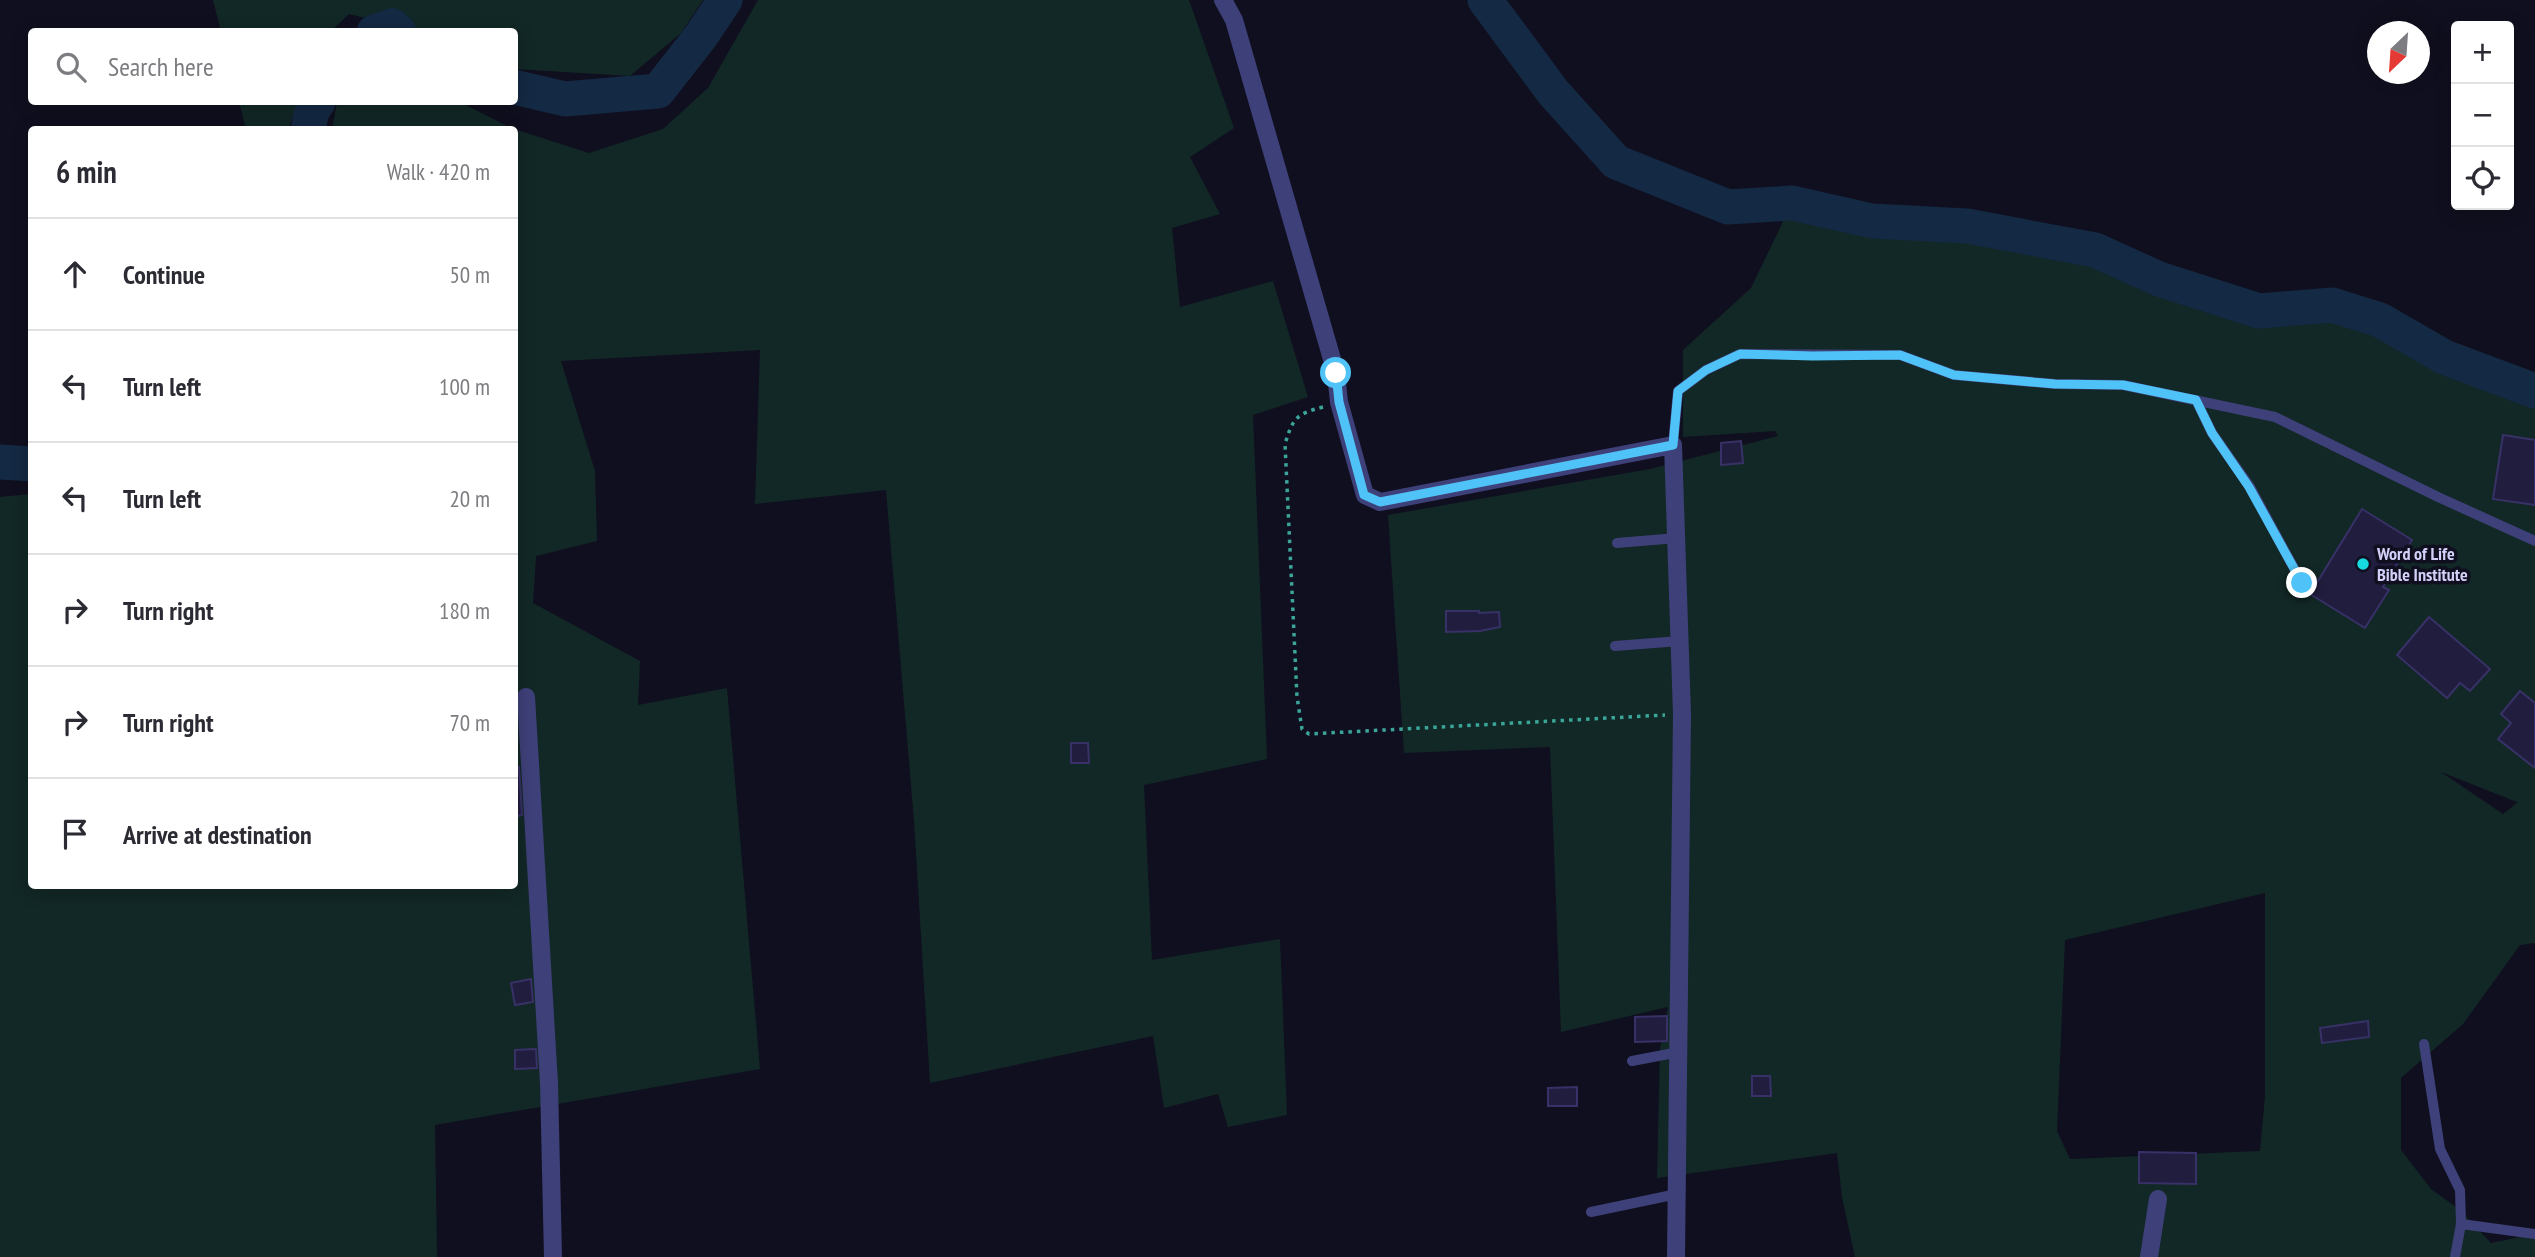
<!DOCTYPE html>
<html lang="en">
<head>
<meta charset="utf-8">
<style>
	body { margin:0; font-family:"PT Sans Narrow",sans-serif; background:#f2f2f3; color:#2b2b33 }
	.controls { position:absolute; right:21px; top:21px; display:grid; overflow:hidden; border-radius:7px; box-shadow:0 4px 18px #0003 }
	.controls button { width:63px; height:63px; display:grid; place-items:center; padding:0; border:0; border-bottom:2px solid #e1e1e2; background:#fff; color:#2b2b33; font:35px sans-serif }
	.compass { position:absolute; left:2367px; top:21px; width:63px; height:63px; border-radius:50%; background:#fff; box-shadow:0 4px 18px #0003; rotate:205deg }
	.stop { position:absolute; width:21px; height:21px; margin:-16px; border:5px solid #4fc3f7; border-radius:50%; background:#fff }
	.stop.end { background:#4fc3f7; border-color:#fff; box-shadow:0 2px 7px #0008 }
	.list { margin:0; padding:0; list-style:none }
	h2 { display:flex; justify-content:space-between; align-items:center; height:91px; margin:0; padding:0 28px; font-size:30px }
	h2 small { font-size:23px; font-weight:400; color:#7c7c81 }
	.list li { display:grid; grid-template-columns:46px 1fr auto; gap:21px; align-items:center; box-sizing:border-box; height:112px; padding:0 28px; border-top:2px solid #e1e1e2 }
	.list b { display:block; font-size:26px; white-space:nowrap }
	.list em { font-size:23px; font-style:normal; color:#7c7c81 }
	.icon { flex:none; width:38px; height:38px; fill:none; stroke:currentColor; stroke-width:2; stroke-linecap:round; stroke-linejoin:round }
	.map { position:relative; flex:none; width:2535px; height:1257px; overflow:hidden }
	.search { position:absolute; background:#fff; box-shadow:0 4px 18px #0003; left:28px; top:28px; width:490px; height:77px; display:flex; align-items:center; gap:18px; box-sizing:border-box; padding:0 24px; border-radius:7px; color:#7c7c81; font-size:26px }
	.panel { position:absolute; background:#fff; box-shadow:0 4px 18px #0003; left:28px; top:126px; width:490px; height:763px; border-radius:7px }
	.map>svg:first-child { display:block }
	.green { fill:#122826; fill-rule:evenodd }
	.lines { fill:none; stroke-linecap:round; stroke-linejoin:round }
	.river { stroke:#142943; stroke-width:35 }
	.building { fill:#211d3e; stroke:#383167; stroke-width:2 }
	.path { stroke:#3aa598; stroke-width:3.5; stroke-dasharray:3.5 5; stroke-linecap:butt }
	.service { stroke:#3e4079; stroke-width:10 }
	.minor { stroke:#3e4079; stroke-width:18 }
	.route { stroke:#4fc3f7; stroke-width:9 }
	.poi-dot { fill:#17d9e0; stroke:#100f1f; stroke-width:2.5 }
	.labels { text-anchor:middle; stroke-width:7; stroke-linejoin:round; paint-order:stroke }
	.poi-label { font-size:18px; font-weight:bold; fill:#d3d1fa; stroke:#100f1f; text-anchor:start }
</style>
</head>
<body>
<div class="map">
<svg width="2535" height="1257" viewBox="0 0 2535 1257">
	<rect width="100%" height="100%" fill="#100f1f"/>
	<!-- green -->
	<path class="green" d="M213,0H703L681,33L630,76L515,69L514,32L416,31L349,14L331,31H221Z
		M758,0H1189L1234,128L1190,157L1220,214L1172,228L1180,307L1273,281L1308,397L1253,415L1267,759L1144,785L1152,960L1280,939L1287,1115L1228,1127L1218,1094L1164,1108L1153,1036L930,1083L914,821L886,490L755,504L760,350L561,361L595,471L597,541L536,556L533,603L640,661L638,705L727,688L760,1069L435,1125L437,1257H0V497L31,494L32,886H514V130L332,129L337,102H460L511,128L589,153L663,129L708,88Z
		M239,102H298L288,130L246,129Z
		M1792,203L1872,221L1967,226L2095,250L2259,311L2332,305L2380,320L2444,357L2535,391V943L2520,945L2463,1024L2401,1078V1150L2431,1189L2460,1210L2491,1243L2535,1234V1257H1855L1842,1197L1837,1153L1657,1178L1660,1049L1668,1007L1561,1032L1550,747L1404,753L1388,515L1650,469L1778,436L1775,431L1683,437V350L1751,288ZM2441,772L2517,802H2518L2503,814ZM2265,893V1096L2260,1151L2070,1159L2057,1131L2065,940Z"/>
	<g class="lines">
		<!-- river -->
		<path class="river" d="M1485,0L1553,92L1616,162L1728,207L1792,203L1872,221L1967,226L2095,250L2159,279L2259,311L2332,305L2380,320L2444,357L2535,391
			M374,32L392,26L399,32
			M514,87L565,99L658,91L701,36L725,0
			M308,130L312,111L318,102
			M0,462L32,464"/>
	</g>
	<!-- building -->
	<path class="building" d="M2503,435L2535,440V505L2493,499Z
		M1741,441L1743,463L1721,465V443Z
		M2362,509L2412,540L2383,587L2389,590L2365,628L2310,594Z
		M1446,611H1479V613L1499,612L1500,627L1480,631L1446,632Z
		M2429,617L2490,669L2470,691L2460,683L2447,698L2397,655Z
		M2520,691L2535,703V768L2498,739L2511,723L2501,714Z
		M1071,743H1088L1089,763H1071Z
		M514,767H519L522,815L514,817Z
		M531,979L533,1002L515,1005L511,983Z
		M1667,1016V1041L1635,1042V1017Z
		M2368,1021L2369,1037L2322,1043L2320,1028Z
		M536,1049L537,1068L515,1069V1050Z
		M1752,1076H1770L1771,1096H1752Z
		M1577,1087V1106H1548V1088Z
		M2139,1152L2196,1153V1184L2139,1183Z"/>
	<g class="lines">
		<!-- path -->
		<path class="path" d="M1323,407C1296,414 1293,418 1285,444L1297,697L1302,729L1309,734L1665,715"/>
		<!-- service -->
		<path class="service" d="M2196,400L2212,433L2250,487L2302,583
			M1673,445L1678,391L1706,370L1740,354L1900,355L1954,375L2055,384L2123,385L2275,417L2438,497L2535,541
			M1617,543L1677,538
			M1615,646L1680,641
			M2424,1044L2440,1149L2460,1190L2461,1224L2535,1234
			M1632,1061L1679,1052
			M1591,1212L1677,1194
			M2455,1257L2461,1224"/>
		<!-- minor -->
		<path class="minor" d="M1223,0L1234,20L1336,373L1339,402L1365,495L1380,502L1673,445L1682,714L1676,1257
			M526,697L549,1083L553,1257
			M2149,1257L2158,1199"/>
	</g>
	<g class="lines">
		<!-- route -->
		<path class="route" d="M1336,373L1339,402L1364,495L1380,502L1673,445L1678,391L1706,370L1740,354L1812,356L1900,355L1954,375L2055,384L2123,385L2196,400L2212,433L2249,487L2302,583"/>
	</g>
	<!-- markers -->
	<circle class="poi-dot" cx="2363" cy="564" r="7"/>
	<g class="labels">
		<!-- poi labels -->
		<g class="poi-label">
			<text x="2377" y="560">Word of Life<tspan x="2377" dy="21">Bible Institute</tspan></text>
		</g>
	</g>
</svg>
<div class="controls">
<button>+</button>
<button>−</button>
<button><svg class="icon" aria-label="locate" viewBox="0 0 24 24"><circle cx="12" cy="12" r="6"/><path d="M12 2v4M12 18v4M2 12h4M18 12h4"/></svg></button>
</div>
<svg class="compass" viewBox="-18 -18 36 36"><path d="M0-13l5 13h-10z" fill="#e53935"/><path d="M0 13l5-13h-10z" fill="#7c7c81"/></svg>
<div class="stop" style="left:1336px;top:373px"></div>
<div class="stop end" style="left:2302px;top:583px"></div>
<div class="search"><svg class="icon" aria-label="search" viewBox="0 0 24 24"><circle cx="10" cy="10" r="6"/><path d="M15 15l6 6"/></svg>Search here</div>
<section class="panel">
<h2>6 min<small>Walk · 420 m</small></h2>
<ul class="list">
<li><svg class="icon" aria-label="ahead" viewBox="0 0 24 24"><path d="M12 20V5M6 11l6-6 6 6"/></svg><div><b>Continue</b></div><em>50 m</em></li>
<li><svg class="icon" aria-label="left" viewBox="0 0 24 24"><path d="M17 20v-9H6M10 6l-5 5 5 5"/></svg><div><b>Turn left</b></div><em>100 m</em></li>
<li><svg class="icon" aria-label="left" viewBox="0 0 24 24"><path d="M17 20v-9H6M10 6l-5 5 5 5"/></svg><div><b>Turn left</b></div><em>20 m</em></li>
<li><svg class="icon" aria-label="right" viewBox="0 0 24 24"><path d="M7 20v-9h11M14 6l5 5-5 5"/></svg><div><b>Turn right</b></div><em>180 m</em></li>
<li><svg class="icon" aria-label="right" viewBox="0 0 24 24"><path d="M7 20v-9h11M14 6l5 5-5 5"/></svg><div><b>Turn right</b></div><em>70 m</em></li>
<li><svg class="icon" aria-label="arrive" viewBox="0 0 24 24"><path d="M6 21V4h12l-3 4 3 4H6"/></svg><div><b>Arrive at destination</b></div></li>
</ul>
</section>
</div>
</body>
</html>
